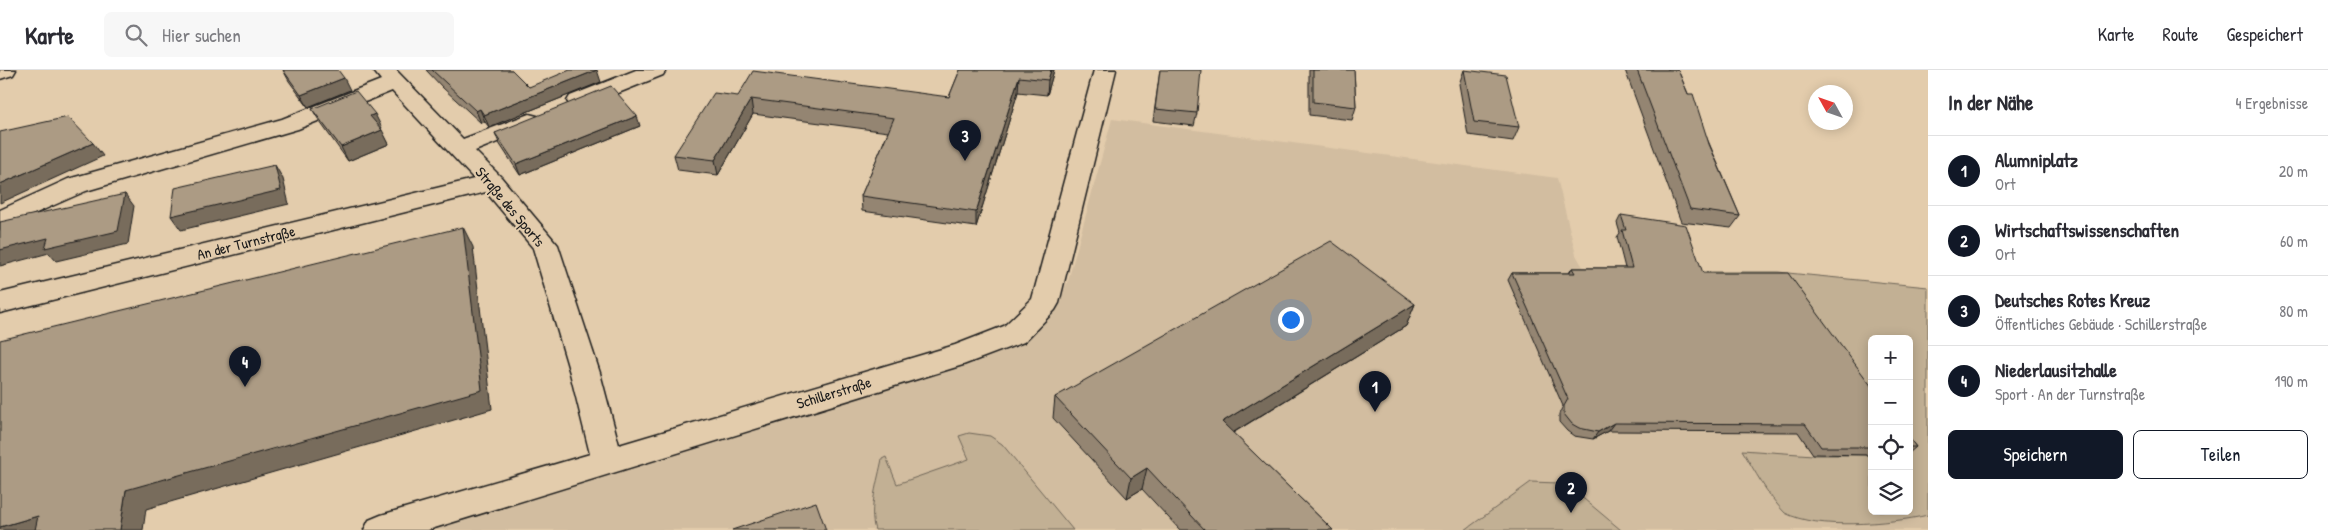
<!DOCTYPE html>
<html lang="de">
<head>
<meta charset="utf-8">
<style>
	body { margin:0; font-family:"Patrick Hand",sans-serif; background:#f7f7f7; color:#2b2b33 }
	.controls { position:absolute; right:15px; bottom:15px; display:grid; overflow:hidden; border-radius:8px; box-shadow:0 2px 12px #0003 }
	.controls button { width:45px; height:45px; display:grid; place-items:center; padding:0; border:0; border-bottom:1px solid #e1e1e2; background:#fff; color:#2b2b33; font:25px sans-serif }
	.compass { position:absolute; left:1808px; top:15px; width:45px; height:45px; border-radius:50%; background:#fff; box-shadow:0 2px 12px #0003; rotate:310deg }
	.you { position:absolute; left:1290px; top:249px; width:18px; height:18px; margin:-12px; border:4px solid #fff; border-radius:50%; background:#1a73e8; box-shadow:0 0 0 8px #1a73e833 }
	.badge { display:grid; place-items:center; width:32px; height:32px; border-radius:50%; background:#111827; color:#fff; font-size:16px; font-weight:700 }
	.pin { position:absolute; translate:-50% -41px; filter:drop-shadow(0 1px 2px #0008) }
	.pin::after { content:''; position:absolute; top:26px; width:18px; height:15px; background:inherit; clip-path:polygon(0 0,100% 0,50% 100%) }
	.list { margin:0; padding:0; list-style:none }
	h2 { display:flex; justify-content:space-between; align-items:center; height:65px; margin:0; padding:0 20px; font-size:21px }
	h2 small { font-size:16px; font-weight:400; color:#7c7c81 }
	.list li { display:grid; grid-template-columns:32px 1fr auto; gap:15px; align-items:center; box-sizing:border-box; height:70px; padding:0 20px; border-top:1px solid #e1e1e2 }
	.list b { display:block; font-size:19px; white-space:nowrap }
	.list p { margin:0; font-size:16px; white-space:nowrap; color:#7c7c81 }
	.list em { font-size:16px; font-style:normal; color:#7c7c81 }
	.actions { display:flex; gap:10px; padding:15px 20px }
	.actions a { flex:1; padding:11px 0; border:1px solid #111827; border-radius:8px; text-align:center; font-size:18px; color:#111827 }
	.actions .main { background:#111827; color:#fff }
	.icon { flex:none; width:28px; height:28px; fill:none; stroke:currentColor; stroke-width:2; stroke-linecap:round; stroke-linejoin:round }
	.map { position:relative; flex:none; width:1928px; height:460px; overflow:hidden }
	header { display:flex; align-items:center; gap:30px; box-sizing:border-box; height:70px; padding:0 25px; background:#fff; border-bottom:1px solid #e1e1e2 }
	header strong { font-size:24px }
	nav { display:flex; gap:28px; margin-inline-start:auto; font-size:18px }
	.search { width:350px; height:45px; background:#f7f7f7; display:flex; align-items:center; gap:12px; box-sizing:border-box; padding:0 18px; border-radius:8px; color:#7c7c81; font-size:19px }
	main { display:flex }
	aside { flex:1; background:#fff }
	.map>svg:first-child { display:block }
	.built { fill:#d2bda0; fill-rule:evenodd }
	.green { fill:#c2b094; stroke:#6f6658 }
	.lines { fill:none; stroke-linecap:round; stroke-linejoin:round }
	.minor-casing { stroke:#1c1c1c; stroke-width:3 }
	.minor { fill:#e3ccac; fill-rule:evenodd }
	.wall { fill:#948572; stroke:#1c1c1c }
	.shaded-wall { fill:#786c5c; stroke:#1c1c1c }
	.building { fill:#ac9b84; stroke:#1c1c1c }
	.labels { text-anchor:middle; stroke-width:4; stroke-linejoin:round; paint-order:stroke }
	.street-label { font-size:15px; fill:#1c1c1c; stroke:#e3ccac }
</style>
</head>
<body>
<header>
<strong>Karte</strong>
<div class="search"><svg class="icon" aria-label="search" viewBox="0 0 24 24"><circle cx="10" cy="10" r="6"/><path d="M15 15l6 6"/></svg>Hier suchen</div>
<nav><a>Karte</a><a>Route</a><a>Gespeichert</a></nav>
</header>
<main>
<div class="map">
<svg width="1928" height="460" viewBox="0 0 1928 460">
	<rect width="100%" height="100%" fill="#e3ccac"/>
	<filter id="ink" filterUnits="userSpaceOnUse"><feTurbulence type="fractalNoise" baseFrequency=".02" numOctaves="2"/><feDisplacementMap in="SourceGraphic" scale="10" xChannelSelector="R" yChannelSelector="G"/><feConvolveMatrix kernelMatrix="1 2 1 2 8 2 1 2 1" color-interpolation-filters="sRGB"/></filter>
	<g filter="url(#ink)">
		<!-- built -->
		<path class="built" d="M1112,49L1557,108L1576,185L1586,202H1778L1928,217V460H416L1024,269L1051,245L1068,211ZM1872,269H1909V441H1872Z"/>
		<!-- green -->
		<path class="green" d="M1586,202H1778L1928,217V445C1888,454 1818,460 1785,443C1767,425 1755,401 1742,380L1813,385H1872V441H1909V269H1872V333Z
			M969,363L990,366L1002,374L1073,460H875C868,439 878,410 882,389L886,387L897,414L969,389L959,366Z
			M1531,412L1558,413L1572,419L1621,460H1465Z"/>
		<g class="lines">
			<!-- minor casing -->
			<g class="minor-casing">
				<path id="minor" d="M0,0H16L13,5L0,9Z
					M373,0H396L463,69L529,44L537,46L541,51L537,56L475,81L501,107L558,175L600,303L619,375L955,275L1004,256L1032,229L1094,0H1116L1059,233L1055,240L1024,272L963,295L428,460H364L369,450L381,445L590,384L570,303L533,178L486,122L0,243V223L474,109L392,21L298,59L86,121L0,159V140L68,109L282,49L381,10Z
					M636,0H666L663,5L586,36L578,38L570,36L567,31L570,26Z"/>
			</g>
			<!-- minor -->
			<use href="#minor" class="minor"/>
		</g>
		<!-- wall -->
		<path class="wall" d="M283,0L350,20L308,37L289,11Z
			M426,0H512L529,17L601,12L489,57L485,52L481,53L443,18Z
			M960,0H1054L1047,25L1018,22L976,157L862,141L861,126L888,62L753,44L718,105L678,100L674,85L738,26L949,27Z
			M1160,0L1197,43L1194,56L1153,51Z
			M1309,0H1354L1356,37L1352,50L1309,45Z
			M1464,0L1519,57L1513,71L1468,65L1459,14Z
			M1625,0H1678L1740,146L1731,158L1681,152Z
			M312,39L382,58H380L389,74L348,91L320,52Z
			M640,56L520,105L499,73L495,63Z
			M1621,145L1703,203L1872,317V385L1813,384L1798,362L1608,361L1593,369L1574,366L1567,361L1559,352V344L1563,336L1508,210L1512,203H1569L1572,198H1625L1617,167L1620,163L1617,153Z
			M1415,234L1406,256L1233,363L1333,460H1180L1142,419L1127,428L1053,348L1055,327Z
			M1909,368L1916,377L1909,383Z"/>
		<!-- shaded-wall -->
		<path class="shaded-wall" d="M597,0L601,12L489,57L484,45Z
			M1051,0H1054L1047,25L1048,10Z
			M1019,7L1018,22L976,157V142Z
			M344,8L350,20L308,37L301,25Z
			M751,29L753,44L718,105L715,90Z
			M480,39L485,52L481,53L476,41Z
			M375,44L382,58L377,60L370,46Z
			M637,46L640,56L520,105L516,94Z
			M382,60L389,74L348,91L341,77Z
			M93,73L103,86L0,133V114Z
			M275,95L283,109L289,134L181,160L171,146Z
			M125,124L134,136L128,174L56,191L49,183L0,196V180Z
			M463,157L473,177L492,339L146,439L143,460H120L126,420Z
			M1415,234L1406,256L1216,373L1222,352Z
			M1614,353L1608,361L1593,369L1598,362Z
			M1147,398L1142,419L1127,428L1131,408Z
			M38,446L55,460H0V457Z"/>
		<!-- building -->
		<path class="building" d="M283,0H338L344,8L301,25Z
			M432,0H512L529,17L570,0H597L484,45L480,39L476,41Z
			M960,0H1051L1048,10L1019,7L976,142L861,126L894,48L751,29L715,90L674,85L714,23L738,26L753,1L949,27Z
			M1160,0H1201L1197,43L1155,39Z
			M1313,0H1354L1356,37L1313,32Z
			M1464,0L1506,5L1519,57L1474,52Z
			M1637,0H1678L1688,24H1693L1709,74L1740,146L1690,139Z
			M611,16L637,46L516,94L495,63Z
			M356,21L375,44L370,46L382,60L341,77L312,39Z
			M68,47L93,73L0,114V62Z
			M275,95L281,120L171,146L175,118Z
			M125,124L118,161L45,178L48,168L0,180V152Z
			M1621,145L1686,155L1703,203H1788L1872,317V377H1821L1805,354L1614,353L1598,362L1579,358L1572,354L1564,344V336L1568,329L1512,203H1575L1572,198H1632L1622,160H1626Z
			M463,157L482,320L126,420L120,460H35L38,446L0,457V270Z
			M1331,171L1415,234L1222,352L1333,460H1205L1147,398L1131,408L1055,327Z
			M1909,368L1916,377H1909Z
			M816,432L826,460H732Z"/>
	</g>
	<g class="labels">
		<!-- street labels -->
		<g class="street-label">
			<text transform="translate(510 137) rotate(50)" y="5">Straße des Sports</text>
			<text transform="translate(246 173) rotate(-14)" y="5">An der Turnstraße</text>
			<text transform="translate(834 323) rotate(-17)" y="5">Schillerstraße</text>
		</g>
	</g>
</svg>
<div class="controls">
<button>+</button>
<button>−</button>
<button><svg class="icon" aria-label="locate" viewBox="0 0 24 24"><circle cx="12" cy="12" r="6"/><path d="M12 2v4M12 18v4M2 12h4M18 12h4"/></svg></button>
<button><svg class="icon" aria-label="layers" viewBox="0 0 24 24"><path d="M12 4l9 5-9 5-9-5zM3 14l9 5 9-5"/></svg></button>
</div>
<svg class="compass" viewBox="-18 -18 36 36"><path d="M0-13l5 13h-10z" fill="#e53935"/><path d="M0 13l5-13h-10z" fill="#7c7c81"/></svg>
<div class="you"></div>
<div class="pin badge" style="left:1375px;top:342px">1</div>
<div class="pin badge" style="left:1571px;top:443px">2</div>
<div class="pin badge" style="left:965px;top:91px">3</div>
<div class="pin badge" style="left:245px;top:317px">4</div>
</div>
<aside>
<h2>In der Nähe<small>4 Ergebnisse</small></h2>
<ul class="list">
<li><span class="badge">1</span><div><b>Alumniplatz</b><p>Ort</p></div><em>20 m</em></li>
<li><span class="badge">2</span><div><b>Wirtschaftswissenschaften</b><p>Ort</p></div><em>60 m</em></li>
<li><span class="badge">3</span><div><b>Deutsches Rotes Kreuz</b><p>Öffentliches Gebäude · Schillerstraße</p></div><em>80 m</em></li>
<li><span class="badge">4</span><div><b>Niederlausitzhalle</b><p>Sport · An der Turnstraße</p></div><em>190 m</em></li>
</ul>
<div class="actions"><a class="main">Speichern</a><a>Teilen</a></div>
</aside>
</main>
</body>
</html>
